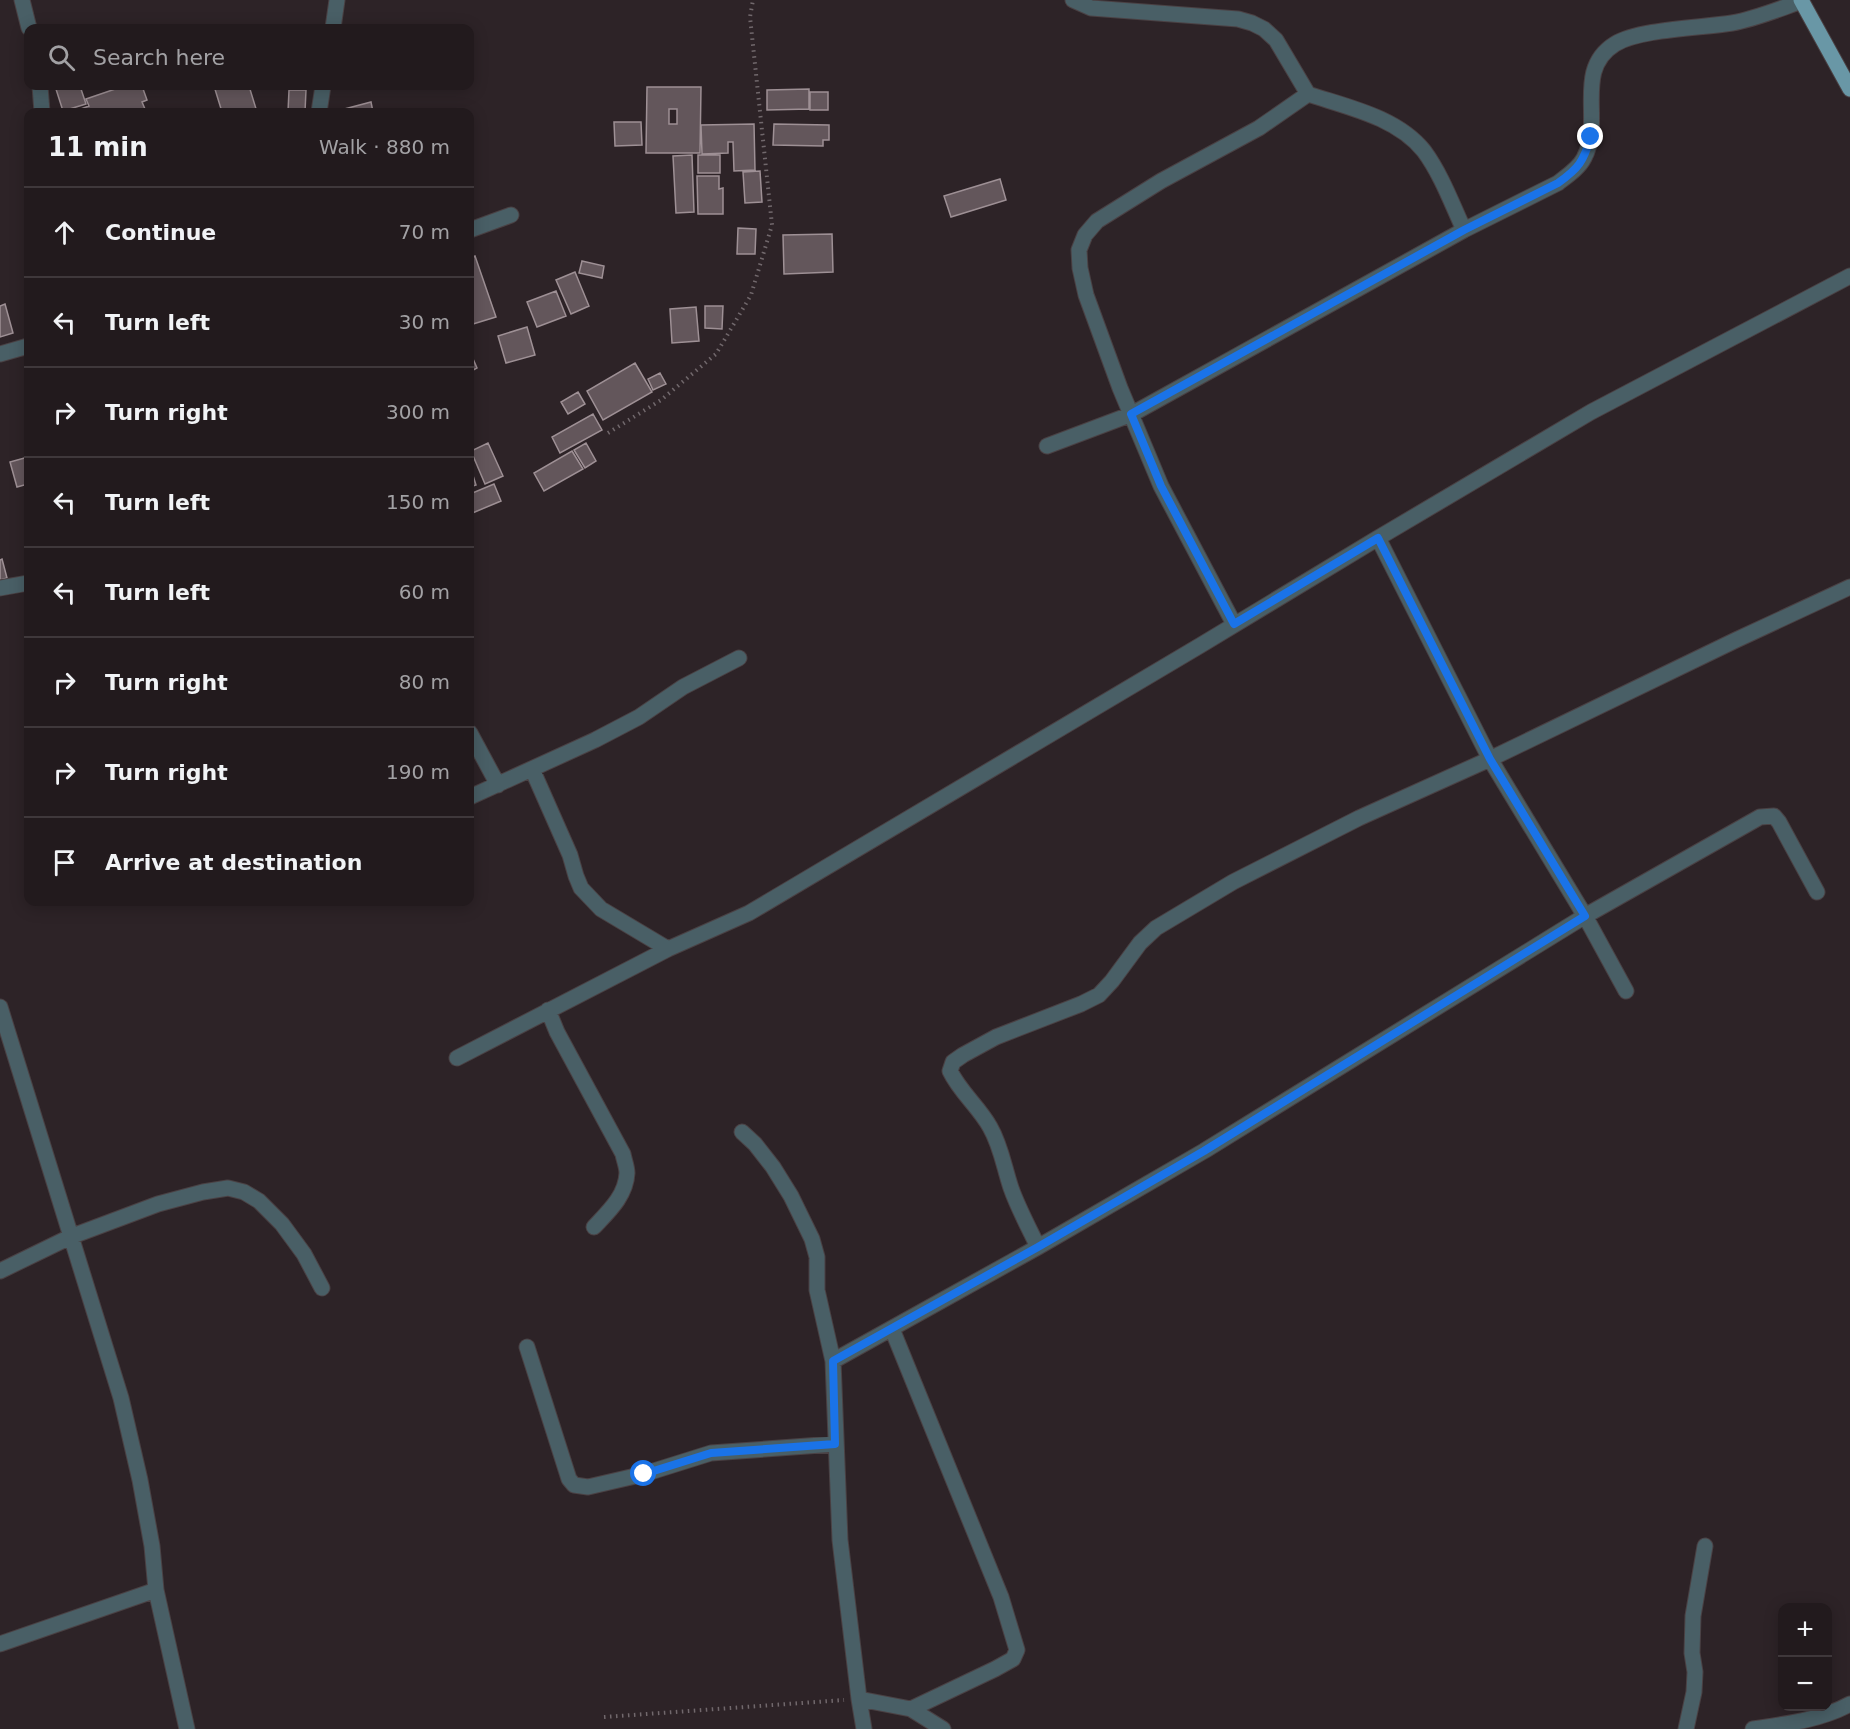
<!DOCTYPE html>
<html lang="en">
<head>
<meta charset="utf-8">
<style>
	body { margin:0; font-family:"DejaVu Sans",sans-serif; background:#2a2326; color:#f1f3f6 }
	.controls { position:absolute; right:18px; bottom:18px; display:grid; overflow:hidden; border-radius:12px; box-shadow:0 3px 15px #0003 }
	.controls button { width:54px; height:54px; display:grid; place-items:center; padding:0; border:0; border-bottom:2px solid #3f383b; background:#221a1d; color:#f1f3f6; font:30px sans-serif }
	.stop { position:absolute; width:18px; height:18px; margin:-14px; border:4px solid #1a73e8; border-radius:50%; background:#fff }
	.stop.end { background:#1a73e8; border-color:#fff; box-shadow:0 2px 6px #0008 }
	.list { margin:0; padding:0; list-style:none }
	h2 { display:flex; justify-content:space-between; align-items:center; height:78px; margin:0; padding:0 24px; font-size:26px }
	h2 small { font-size:20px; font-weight:400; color:#a2a1a4 }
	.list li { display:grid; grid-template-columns:39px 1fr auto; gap:18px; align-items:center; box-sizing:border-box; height:90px; padding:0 24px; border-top:2px solid #3f383b }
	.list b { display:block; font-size:22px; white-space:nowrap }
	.list em { font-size:20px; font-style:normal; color:#a2a1a4 }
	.icon { flex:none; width:33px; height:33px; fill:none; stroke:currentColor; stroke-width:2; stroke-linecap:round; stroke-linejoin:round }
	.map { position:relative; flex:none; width:1850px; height:1729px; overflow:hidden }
	.search { position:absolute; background:#221a1d; box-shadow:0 3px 15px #0003; left:24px; top:24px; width:450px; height:66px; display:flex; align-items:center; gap:15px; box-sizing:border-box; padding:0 21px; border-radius:12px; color:#a2a1a4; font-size:22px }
	.panel { position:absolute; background:#221a1d; box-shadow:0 3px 15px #0003; left:24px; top:108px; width:450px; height:798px; border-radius:12px }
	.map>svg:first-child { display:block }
	.building { fill:#63565b; stroke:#9e9095; stroke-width:1.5; fill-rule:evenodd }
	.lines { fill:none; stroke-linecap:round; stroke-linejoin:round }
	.street-casing { stroke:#4a4144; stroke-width:17 }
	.primary-casing { stroke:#4a4144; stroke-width:17 }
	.path { stroke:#71686c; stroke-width:4; stroke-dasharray:1.5 4.5; stroke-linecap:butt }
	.street { stroke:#495f66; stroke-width:15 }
	.primary { stroke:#6997a6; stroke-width:15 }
	.route { stroke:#1a73e8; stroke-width:8 }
</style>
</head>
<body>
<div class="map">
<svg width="1850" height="1729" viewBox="0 0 1850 1729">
	<rect width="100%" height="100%" fill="#2d2327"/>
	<!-- building -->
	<path class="building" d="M55,86H80L86,104L63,111Z
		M124,86H142L147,100L142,102L145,109L137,112H75V111L89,106L86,99Z
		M214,86H249L257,112H222Z
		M647,87H701L700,153H646ZM669,109H677V124H669Z
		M809,89V109L767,110V90Z
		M289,90H306L305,112H288Z
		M810,92H828V110H810Z
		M371,102L373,112H333Z
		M614,122H641L642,145L615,146Z
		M754,124L755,170L734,171L733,142H728V153L702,154L701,125Z
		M774,124L829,125V140H823V146L773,145Z
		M692,155L694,212L676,213L673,156Z
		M698,155H720V173H698Z
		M760,171L762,202L745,203L743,172Z
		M697,176H719V189L723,188V214H698Z
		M1000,179L1006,200L951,217L944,196Z
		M738,228L756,229L755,254H737Z
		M832,234L833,272L784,274L783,235Z
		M475,256L496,317L473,324L470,313V258Z
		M582,261L604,266L602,278L579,273Z
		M575,272L589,306L571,314L556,280Z
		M556,291L566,316L537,327L527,302Z
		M5,304L13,333L0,337V306Z
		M705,306H723L722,329L705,328Z
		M696,307L699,341L672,343L670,309Z
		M527,327L535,355L506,363L498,336Z
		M470,352L477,368L470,372Z
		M635,363L652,392L603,420L587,391Z
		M660,373L666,384L653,390L648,379Z
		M578,392L585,404L568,414L561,402Z
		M593,414L602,430L560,453L552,437Z
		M488,443L503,476L485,484L471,451Z
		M586,443L596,461L585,468L574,450Z
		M572,451L583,469L544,491L534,473Z
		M28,457V484L17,487L10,462Z
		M470,466L476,485L470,487Z
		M494,484L501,501L470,514V494Z
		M2,559L7,578L0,580V560Z"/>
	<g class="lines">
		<!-- street casing -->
		<g class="street-casing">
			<path id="street" d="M22,0L29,28
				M1073,0L1091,8L1238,19L1252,23L1264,29L1276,40L1308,94C1347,107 1397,117 1424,151C1441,174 1452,204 1464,230
				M333,28L337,0
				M40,86L42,112
				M319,112L323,86
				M470,230L511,215
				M0,354L28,346
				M1047,446L1132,414L1464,230L1558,183C1567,176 1579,168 1584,158C1604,121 1573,70 1615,44C1639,29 1702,28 1732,23C1755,19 1779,9 1802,1
				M0,588L28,583
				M1234,624L1161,486L1120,388L1086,295L1080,268L1079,250L1085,235L1097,221L1161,181L1259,128L1308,94
				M470,733L498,785
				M532,769L570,855L576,876L581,888L601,909L668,949
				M470,797L595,740L639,717L683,687L739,658
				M1626,991L1585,916L1760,817L1774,816L1779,822L1817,892
				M0,1007L121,1398L140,1480L152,1546L156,1590L187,1729
				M548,1010L557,1032L623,1154C624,1160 627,1167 627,1173C626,1196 608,1212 594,1227
				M457,1058L668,949L749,913L1201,645L1378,538
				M742,1132L755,1144L773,1167L791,1196L812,1239L817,1257V1290L833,1361
				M1038,1247C1029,1228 1018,1208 1011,1188C1004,1167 1001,1146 990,1127C979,1107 960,1092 950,1071L953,1062L963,1055L996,1037L1081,1004L1099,995L1112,981L1140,943L1156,928L1233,882L1359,818L1490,759L1736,640L1850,587
				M0,1271L70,1237L158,1204L203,1192L228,1188L244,1192L259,1201L282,1224L304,1254L322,1288
				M892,1329L1001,1597L1017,1650L1013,1659L995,1669L911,1709
				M527,1347L569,1479L574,1485L588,1487L644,1474L711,1453L835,1444
				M0,1644L156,1590
				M859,1699L864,1729
				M943,1729L911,1709L859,1699L840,1540L833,1361L1038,1247L1204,1151L1585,916L1490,759L1378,538L1591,412L1850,276
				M1686,1729L1694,1692L1695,1672L1692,1653L1693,1616L1705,1546
				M1753,1729C1786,1724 1821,1720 1850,1704"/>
		</g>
		<!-- primary casing -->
		<g class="primary-casing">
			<path id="primary" d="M1801,0L1850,89"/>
		</g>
		<!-- path -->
		<path class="path" d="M608,433L661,400L716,354L751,295L772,225L750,17L753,0
			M604,1717L844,1700"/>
		<!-- street -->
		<use href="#street" class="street"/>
		<!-- primary -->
		<use href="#primary" class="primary"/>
	</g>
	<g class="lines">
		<!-- route -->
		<path class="route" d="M644,1474L711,1453L835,1444L833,1361L1038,1247L1204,1151L1585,916L1490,759L1378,538L1234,624L1161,486L1131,414L1464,230L1558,183C1579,168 1583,162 1591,137"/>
	</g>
</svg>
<div class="controls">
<button>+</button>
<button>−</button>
</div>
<div class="stop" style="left:644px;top:1474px"></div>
<div class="stop end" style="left:1591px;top:137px"></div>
<div class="search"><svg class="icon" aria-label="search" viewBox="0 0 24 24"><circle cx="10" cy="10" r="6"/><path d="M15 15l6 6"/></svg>Search here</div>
<section class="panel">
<h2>11 min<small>Walk · 880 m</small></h2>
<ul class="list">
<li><svg class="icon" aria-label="ahead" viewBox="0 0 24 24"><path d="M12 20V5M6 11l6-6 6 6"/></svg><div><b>Continue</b></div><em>70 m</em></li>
<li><svg class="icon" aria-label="left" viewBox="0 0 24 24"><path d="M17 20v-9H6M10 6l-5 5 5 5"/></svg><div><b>Turn left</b></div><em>30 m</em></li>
<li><svg class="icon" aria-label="right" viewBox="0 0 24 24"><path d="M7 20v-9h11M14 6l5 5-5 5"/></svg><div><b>Turn right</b></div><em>300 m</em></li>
<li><svg class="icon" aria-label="left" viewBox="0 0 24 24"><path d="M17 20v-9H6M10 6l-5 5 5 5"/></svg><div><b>Turn left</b></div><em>150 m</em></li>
<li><svg class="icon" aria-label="left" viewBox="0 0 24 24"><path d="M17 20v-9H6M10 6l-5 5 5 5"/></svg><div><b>Turn left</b></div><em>60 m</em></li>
<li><svg class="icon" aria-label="right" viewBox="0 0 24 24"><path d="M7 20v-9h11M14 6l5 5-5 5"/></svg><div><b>Turn right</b></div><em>80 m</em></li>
<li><svg class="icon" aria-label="right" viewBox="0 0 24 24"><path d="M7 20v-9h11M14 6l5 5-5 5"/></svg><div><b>Turn right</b></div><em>190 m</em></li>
<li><svg class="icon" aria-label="arrive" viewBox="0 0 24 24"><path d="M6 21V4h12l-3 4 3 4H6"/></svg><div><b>Arrive at destination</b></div></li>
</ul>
</section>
</div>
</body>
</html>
